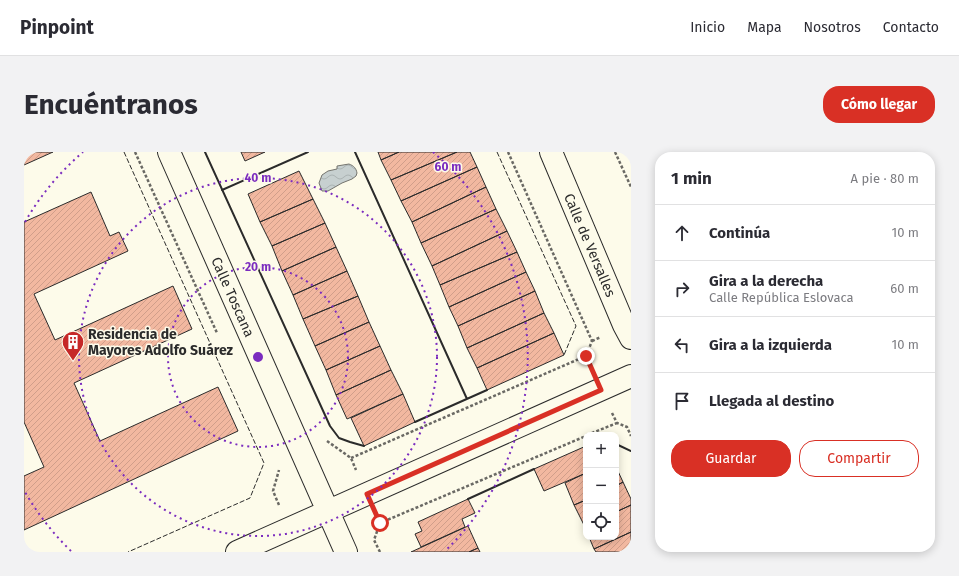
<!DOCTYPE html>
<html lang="es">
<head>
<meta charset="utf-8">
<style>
	body { margin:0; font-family:"Fira Sans",sans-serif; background:#f2f2f3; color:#2b2b33 }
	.controls { position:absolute; right:12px; bottom:12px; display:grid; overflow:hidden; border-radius:8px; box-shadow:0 2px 10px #0003 }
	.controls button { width:36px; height:36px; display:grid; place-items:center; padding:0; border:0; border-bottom:1px solid #e1e1e2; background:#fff; color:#2b2b33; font:20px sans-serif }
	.stop { position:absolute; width:12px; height:12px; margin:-9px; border:3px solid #d93025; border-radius:50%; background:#fff }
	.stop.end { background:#d93025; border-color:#fff; box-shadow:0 1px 4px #0008 }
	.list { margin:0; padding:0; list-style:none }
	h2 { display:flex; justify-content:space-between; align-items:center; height:52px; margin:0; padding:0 16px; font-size:17px }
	h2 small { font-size:13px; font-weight:400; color:#7c7c81 }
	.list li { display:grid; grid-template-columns:26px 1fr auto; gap:12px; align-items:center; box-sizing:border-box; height:56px; padding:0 16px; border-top:1px solid #e1e1e2 }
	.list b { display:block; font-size:15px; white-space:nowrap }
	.list p { margin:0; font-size:13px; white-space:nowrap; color:#7c7c81 }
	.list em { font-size:13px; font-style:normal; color:#7c7c81 }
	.actions { display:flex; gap:8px; padding:12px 16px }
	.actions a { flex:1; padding:9px 0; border:1px solid #d93025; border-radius:16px; text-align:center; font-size:14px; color:#d93025 }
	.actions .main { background:#d93025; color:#fff }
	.icon { flex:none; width:22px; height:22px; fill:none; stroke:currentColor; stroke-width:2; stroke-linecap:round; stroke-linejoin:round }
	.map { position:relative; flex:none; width:607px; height:400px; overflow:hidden; border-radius:16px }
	header { display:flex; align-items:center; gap:24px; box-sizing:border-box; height:56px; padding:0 20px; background:#fff; border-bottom:1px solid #e1e1e2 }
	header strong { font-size:19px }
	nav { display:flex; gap:22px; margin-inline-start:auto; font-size:14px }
	.intro { display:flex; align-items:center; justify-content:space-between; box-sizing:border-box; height:96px; padding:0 24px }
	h1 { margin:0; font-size:28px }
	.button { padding:10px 18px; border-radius:16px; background:#d93025; color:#fff; font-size:14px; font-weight:700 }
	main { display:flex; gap:24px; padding:0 24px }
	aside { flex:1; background:#fff; border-radius:16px; box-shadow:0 2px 10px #0003 }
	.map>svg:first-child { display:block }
	.water { fill:url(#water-waves); stroke:#74746e }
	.building { fill:url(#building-hatch); stroke:#2b2b2b }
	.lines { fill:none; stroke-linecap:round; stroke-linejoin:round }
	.minor-casing { stroke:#2b2b2b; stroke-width:24 }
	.path { stroke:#6a6964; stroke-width:2.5; stroke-dasharray:3 2; stroke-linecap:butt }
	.minor { stroke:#fdfbea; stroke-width:22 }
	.fence { stroke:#2b2b2b; stroke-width:1; stroke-dasharray:5 2; stroke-linecap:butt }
	.wall { stroke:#2b2b2b; stroke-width:2 }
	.route { stroke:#d93025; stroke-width:5 }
	.ring { fill:none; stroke:#7b2cbf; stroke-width:2; stroke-dasharray:2 4 }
	.labels { text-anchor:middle; stroke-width:3; stroke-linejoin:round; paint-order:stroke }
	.street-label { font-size:14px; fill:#2b2b2b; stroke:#fdfbea }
	.poi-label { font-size:14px; font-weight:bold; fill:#2b2b2b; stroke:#fdfbea; text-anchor:start }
	.centre { fill:#7b2cbf; stroke:#fdfbea; stroke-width:2 }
	.ring-label { font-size:12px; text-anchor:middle; font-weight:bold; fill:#7b2cbf; stroke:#fdfbea; stroke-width:3; stroke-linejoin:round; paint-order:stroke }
</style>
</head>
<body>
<header>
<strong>Pinpoint</strong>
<nav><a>Inicio</a><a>Mapa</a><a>Nosotros</a><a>Contacto</a></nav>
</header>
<div class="intro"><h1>Encuéntranos</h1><a class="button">Cómo llegar</a></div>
<main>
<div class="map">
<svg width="607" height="400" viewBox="0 0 607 400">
	<defs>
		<pattern id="water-waves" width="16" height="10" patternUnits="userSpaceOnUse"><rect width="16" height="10" fill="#c7d0d0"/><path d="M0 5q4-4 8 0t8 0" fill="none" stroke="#abb3b3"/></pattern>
		<pattern id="building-hatch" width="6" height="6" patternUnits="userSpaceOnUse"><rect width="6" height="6" fill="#f2b8a0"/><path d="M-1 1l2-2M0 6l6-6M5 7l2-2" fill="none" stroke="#d09e8a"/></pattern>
	</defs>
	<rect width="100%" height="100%" fill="#fdfbea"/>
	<!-- water -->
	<path class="water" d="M325,12C330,14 332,16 333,21L332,24L328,27L318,31L304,39H298L295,31L298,23L304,19L313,17V14Z"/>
	<!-- building -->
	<path class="building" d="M0,0H29L0,13Z
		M217,0H241L221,9Z
		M354,0H375L357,8Z
		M375,0H433L367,28L357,8Z
		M433,0H446L453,15L377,49L367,28Z
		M453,15L462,35L388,70L377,49Z
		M275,19L289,47L236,70L224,42Z
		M462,35L472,57L397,91L388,70Z
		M67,40L86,84L95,80L104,99L10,142L31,188L149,134L168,177L50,231L76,289L194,235L214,279L0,378V324L20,315L0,270V70Z
		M289,47L301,71L248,94L236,70Z
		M472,57L483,79L408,114L397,91Z
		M301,71L312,95L258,119L248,94Z
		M483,79L493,100L416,133L408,114Z
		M312,95L323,119L269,143L258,119Z
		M493,100L502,120L425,155L416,133Z
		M323,119L334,144L279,167L269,143Z
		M502,120L511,139L434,174L425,155Z
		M511,139L520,161L443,196L434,174Z
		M334,144L345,170L291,194L279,167Z
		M520,161L530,181L453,216L443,196Z
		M345,170L356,194L302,218L291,194Z
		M530,181L540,203L463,238L453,216Z
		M356,194L367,218L312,243L302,218Z
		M367,218L379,242L323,267L312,243Z
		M379,242L391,270L340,294L327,266Z
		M562,294V321L520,339L510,317Z
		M592,315L599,330L592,334Z
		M562,321V348L550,353L541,331Z
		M599,330L607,347V353L592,360V334Z
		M444,347L451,361L438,367L441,375L397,395L391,382L398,379L394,370Z
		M562,348V374L561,375L550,353Z
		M607,353V380L570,397L565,385H592V360Z
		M444,374L454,396L445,400H387Z
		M607,380V400H572L570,397Z
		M454,396L456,400H445Z"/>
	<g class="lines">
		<!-- minor casing -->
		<g class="minor-casing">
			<path id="minor" d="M145,0L322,400
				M527,0L600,173L607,186
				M213,400L607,224"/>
		</g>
		<!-- path -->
		<path class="path" d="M111,0L193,181
			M484,0L568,189L562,204L566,213
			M591,0L607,35
			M568,189L577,185
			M588,261L593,271L603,275L607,284
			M563,283L593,271
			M303,289L327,306L332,318
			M327,306L562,204
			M255,353L249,339L255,318
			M356,400L350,388L356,371L562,284"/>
		<!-- minor -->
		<use href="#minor" class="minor"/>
		<!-- fence -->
		<path class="fence" d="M100,0L240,311L226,346L104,400
			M473,0L552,174L540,203"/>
		<!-- wall -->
		<path class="wall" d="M181,0L306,274L315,286L326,290L340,294
			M331,0L443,247
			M198,38L284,0
			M391,270L463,238
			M592,292L607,299
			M444,347L510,317"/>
	</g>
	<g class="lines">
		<!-- route -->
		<path class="route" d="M356,371L343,342L577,238L562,204"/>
	</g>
	<!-- distance rings -->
	<g class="ring">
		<circle cx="234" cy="205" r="90"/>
		<circle cx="234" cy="205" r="179"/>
		<path d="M47 399A269 269 0 0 1 1 340M1 70A269 269 0 0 1 59 0M409 0A269 269 0 0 1 421 399"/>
	</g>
	<!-- icons -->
	<defs>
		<g id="building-pin" transform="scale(1.15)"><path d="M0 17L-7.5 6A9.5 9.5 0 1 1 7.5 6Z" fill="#c62828" stroke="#fdfbea"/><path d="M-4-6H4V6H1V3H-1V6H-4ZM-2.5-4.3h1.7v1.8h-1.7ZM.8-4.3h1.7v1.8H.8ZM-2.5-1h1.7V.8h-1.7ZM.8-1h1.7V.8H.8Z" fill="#fff"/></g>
	</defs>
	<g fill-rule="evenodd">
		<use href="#building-pin" x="49" y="190"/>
	</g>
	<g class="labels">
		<!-- street labels -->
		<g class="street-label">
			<text transform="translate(566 93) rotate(67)" y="5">Calle de Versalles</text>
			<text transform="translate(209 145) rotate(66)" y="5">Calle Toscana</text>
		</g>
		<!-- poi labels -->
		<g class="poi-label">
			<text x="64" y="187">Residencia de<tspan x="64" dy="16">Mayores Adolfo Suárez</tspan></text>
		</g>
	</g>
	<circle cx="234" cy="205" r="6" class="centre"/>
	<g class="ring-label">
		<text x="424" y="19">60 m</text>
		<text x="234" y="30">40 m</text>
		<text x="234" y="119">20 m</text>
	</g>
</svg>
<div class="controls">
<button>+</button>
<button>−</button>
<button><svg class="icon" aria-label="locate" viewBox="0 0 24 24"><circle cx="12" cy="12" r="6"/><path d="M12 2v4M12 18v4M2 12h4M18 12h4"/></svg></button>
</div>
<div class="stop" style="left:356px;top:371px"></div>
<div class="stop end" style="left:562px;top:204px"></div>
</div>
<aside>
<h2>1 min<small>A pie · 80 m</small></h2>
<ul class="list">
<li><svg class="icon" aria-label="ahead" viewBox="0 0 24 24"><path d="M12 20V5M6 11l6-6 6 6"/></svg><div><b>Continúa</b></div><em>10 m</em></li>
<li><svg class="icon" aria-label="right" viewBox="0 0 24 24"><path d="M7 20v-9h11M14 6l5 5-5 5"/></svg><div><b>Gira a la derecha</b><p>Calle República Eslovaca</p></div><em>60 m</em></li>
<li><svg class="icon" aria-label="left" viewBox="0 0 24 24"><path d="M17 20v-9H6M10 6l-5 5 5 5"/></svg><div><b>Gira a la izquierda</b></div><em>10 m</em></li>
<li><svg class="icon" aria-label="arrive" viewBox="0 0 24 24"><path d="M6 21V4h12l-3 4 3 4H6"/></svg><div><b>Llegada al destino</b></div></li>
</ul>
<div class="actions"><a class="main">Guardar</a><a>Compartir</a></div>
</aside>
</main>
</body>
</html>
